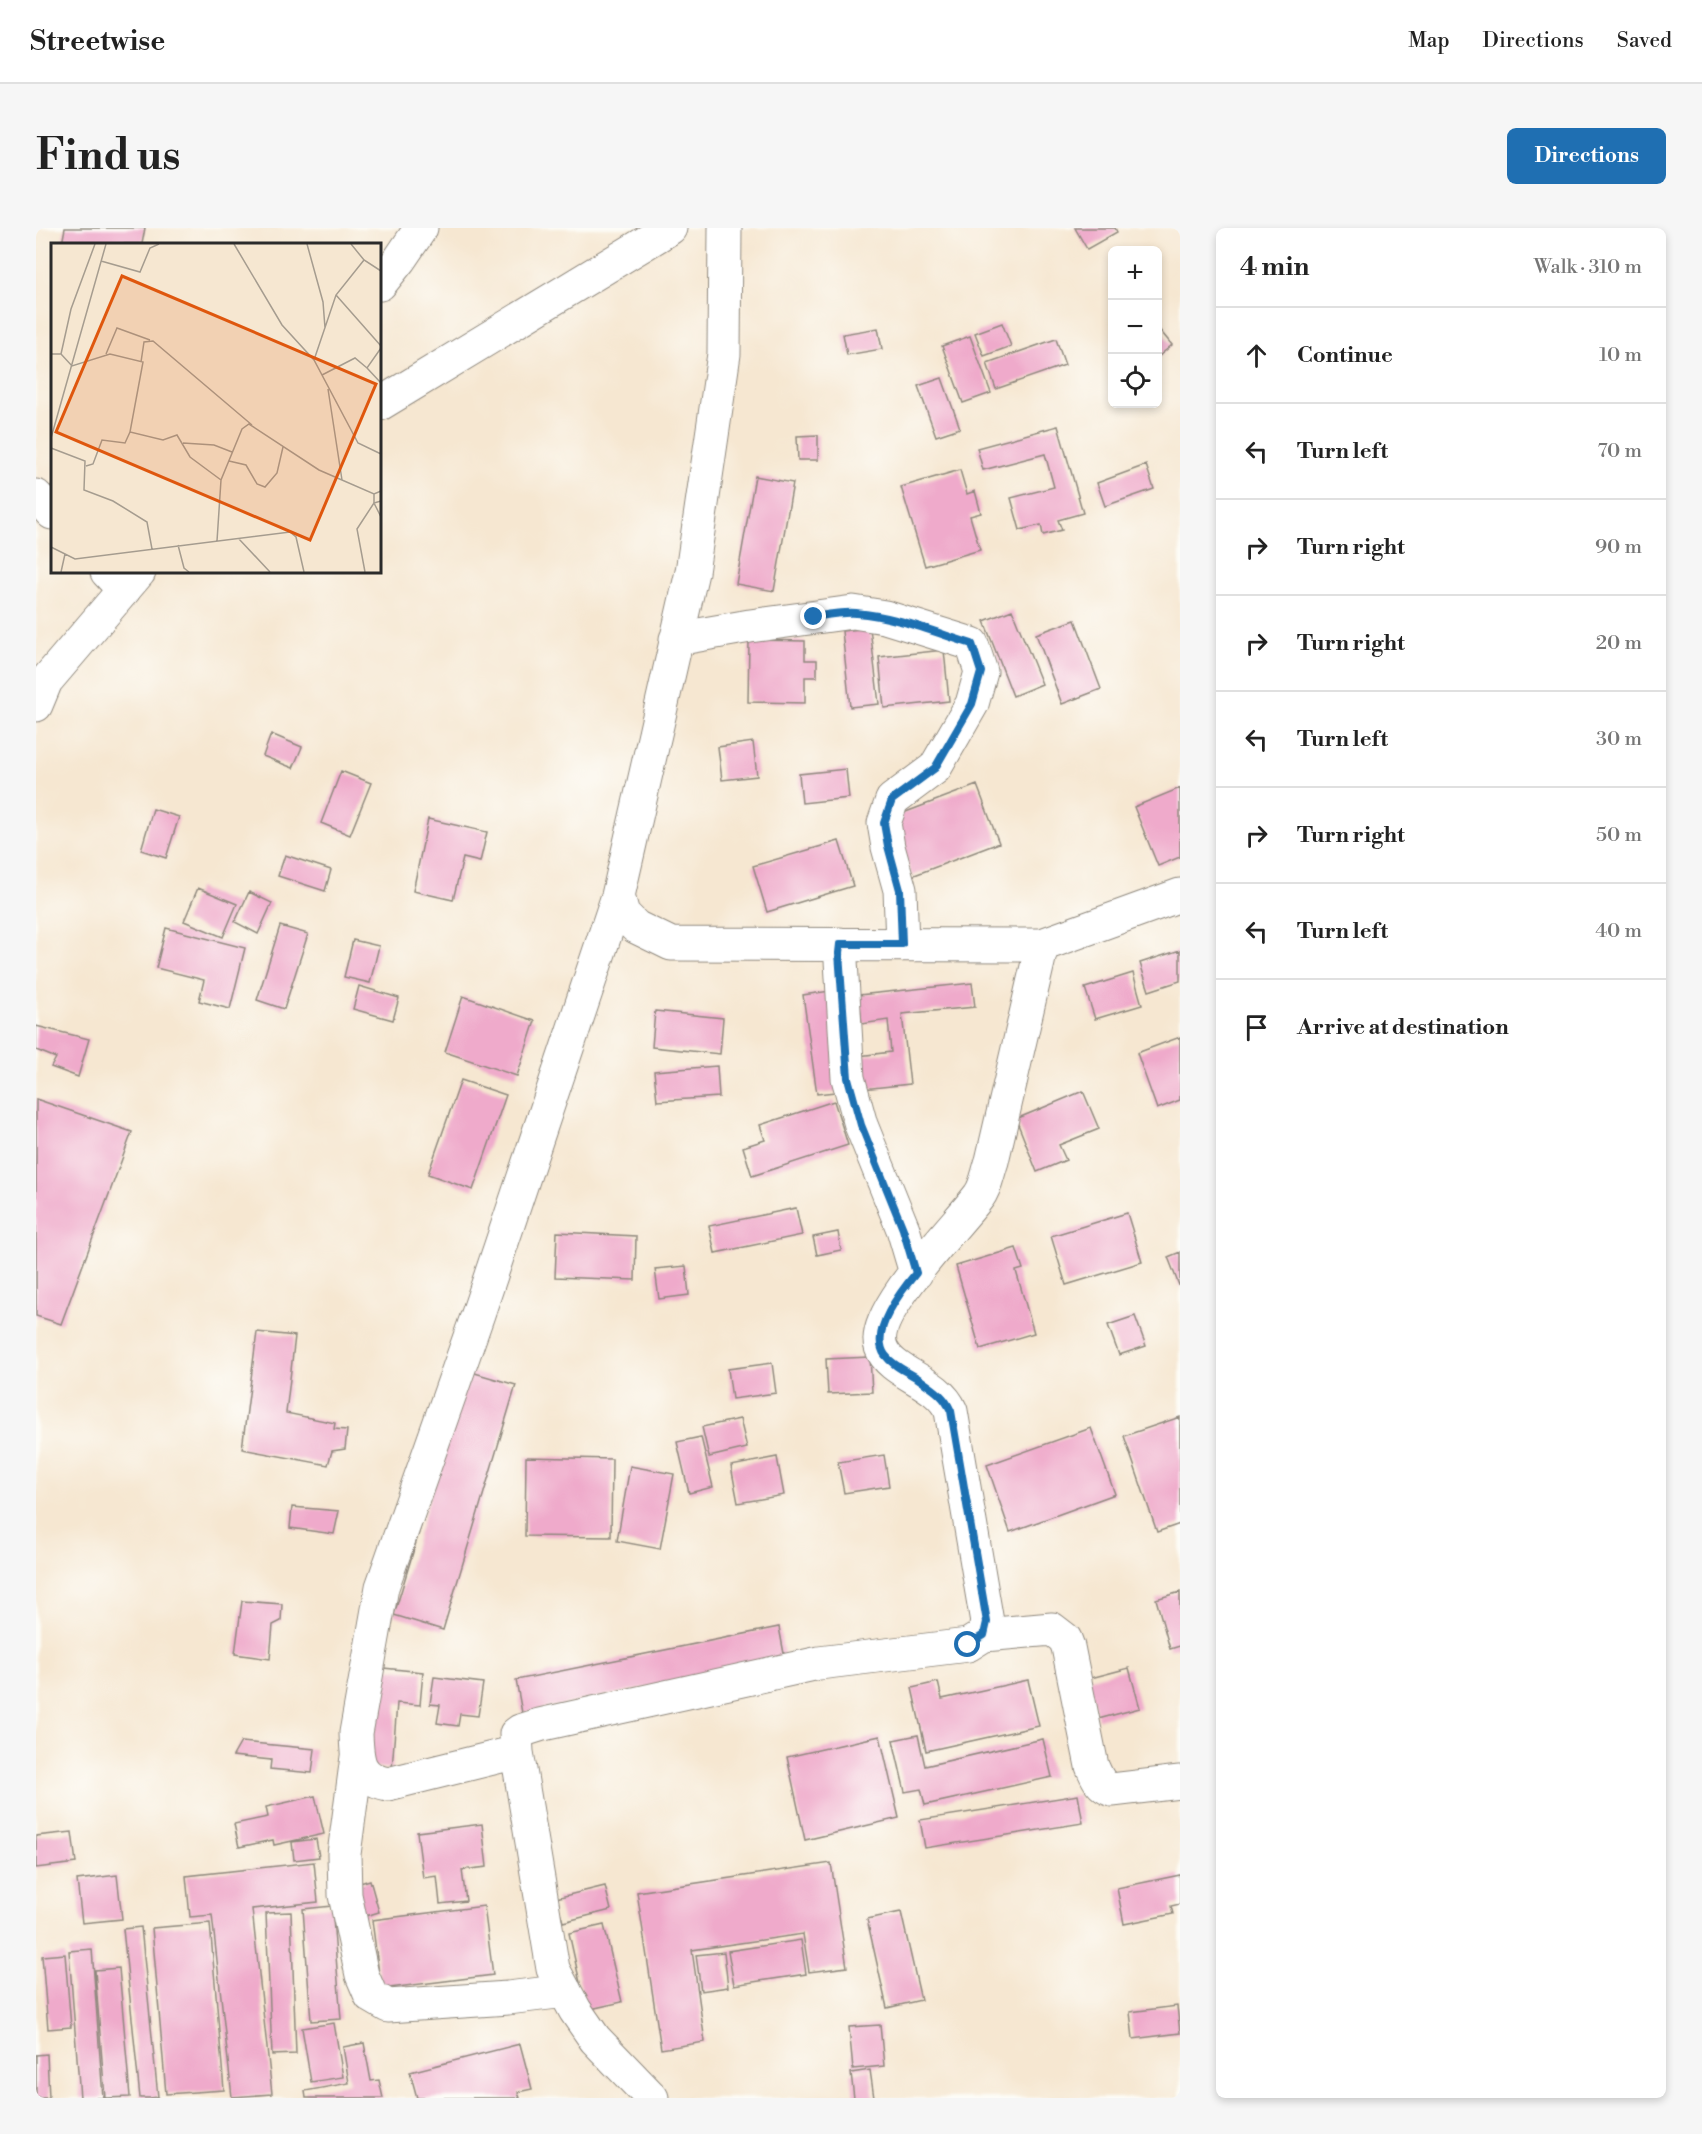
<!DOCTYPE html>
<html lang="en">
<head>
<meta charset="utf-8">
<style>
	body { margin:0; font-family:"Libre Bodoni",serif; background:#f6f6f6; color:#222 }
	.controls { position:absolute; right:18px; top:18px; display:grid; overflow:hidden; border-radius:9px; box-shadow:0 3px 9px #0003 }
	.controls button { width:54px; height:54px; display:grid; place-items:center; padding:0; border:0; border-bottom:2px solid #e0e0e0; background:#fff; color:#222; font:30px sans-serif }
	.stop { position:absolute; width:18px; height:18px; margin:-14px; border:4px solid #1f6fb2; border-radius:50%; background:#fff }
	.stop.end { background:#1f6fb2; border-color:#fff; box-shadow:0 2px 6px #0008 }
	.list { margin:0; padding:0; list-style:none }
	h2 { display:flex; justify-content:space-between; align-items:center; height:78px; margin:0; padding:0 24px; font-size:26px }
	h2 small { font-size:20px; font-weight:400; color:#767676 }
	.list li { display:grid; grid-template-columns:39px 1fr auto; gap:18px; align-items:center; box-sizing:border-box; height:96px; padding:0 24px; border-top:2px solid #e0e0e0 }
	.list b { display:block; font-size:22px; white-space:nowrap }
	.list em { font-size:20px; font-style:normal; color:#767676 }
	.icon { flex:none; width:33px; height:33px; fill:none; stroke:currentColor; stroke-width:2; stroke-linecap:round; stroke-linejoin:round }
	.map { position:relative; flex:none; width:1144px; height:1870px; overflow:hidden; border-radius:9px }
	header { display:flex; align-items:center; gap:36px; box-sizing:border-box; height:84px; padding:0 30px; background:#fff; border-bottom:2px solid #e0e0e0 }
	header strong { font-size:28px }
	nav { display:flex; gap:33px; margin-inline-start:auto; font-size:21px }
	.intro { display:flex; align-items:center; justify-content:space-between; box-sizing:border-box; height:144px; padding:0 36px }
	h1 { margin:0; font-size:42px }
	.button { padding:15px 27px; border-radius:9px; background:#1f6fb2; color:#fff; font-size:21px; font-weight:700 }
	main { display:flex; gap:36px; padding:0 36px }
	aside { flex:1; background:#fff; border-radius:9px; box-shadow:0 3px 9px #0003 }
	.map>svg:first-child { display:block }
	.building { fill:#efaacb }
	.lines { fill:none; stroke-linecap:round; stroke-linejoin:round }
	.street-casing { stroke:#90897e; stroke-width:35 }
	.primary-casing { stroke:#90897e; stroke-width:35 }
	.street { stroke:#fff; stroke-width:33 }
	.primary { stroke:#fff; stroke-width:33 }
	.route { stroke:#1f6fb2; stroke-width:8 }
	.inset-road { fill:none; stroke:#a59c8f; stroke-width:1.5 }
	.view { fill:#df570e; fill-opacity:0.15; stroke:#df570e; stroke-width:3 }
	.inset-edge { fill:none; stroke:#2b2b2b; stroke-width:3 }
</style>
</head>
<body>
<header>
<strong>Streetwise</strong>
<nav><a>Map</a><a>Directions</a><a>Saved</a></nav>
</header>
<div class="intro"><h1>Find us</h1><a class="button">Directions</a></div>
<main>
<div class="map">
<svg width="1144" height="1870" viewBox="0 0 1144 1870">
	<rect width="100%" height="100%" fill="#fdfcf7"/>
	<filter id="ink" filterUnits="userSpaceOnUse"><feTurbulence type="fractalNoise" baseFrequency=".0167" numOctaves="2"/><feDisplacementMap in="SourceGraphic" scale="12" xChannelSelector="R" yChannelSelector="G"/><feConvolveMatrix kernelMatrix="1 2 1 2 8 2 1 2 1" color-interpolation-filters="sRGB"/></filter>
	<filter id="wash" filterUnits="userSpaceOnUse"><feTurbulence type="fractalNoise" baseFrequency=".008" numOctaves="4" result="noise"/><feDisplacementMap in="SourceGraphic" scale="24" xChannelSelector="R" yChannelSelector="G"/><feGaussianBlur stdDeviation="1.35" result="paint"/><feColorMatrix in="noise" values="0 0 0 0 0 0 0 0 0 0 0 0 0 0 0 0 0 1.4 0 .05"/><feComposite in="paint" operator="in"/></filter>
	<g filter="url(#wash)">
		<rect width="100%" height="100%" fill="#f6e7d1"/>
		<g id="blocks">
			<!-- building -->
			<path class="building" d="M29,0H109L106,16H26Z
				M1039,0H1079L1081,4L1051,21Z
				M966,95L975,118L948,128L939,105Z
				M842,100L846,121L811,127L807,106Z
				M1122,100L1136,117L1123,128L1122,126Z
				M934,108L955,165L927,175L906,118Z
				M1020,111L1029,137L960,161L951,135Z
				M906,150L924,200L900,208L882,158Z
				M1022,198L1047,285L1022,292L1026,302L1007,307L1005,297L984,302L975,270L1018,259L1009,226L947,242L941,220Z
				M782,207V232H762L761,208Z
				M1110,237L1118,261L1069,278L1061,255Z
				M924,242L931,266L939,263L945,285L934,288L944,322L889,338L865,259Z
				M719,248L757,255L738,363L700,356Z
				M976,382L1006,456L977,468L948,393Z
				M1039,392L1065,461L1026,476L1000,406Z
				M834,400L843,476L814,479L806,403Z
				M713,412L769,413V432H781V449H769V475L712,474Z
				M908,422L913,473L848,480L843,429Z
				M235,506L266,519L257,540L227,528Z
				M717,514L721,548L686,552L682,519Z
				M810,541L813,570L766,575L763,546Z
				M305,543L335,555L314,607L285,595Z
				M941,557L963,615L876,648L854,590Z
				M1144,560V629L1122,638L1098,579Z
				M117,581L143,589L130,630L105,622Z
				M392,591L451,604L444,634L427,630L417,672L377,663Z
				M803,613L817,658L731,684L717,638Z
				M249,627L295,642L289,663L242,648Z
				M162,660L201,676L187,709L148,693Z
				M213,664L236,675L222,706L199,694Z
				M244,698L272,706L248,781L221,772Z
				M130,700L209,720L194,781L163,773L168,752L120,740Z
				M317,712L343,718L334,755L308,749Z
				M1144,722V753L1113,763L1104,735Z
				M1097,745L1106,777L1059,791L1049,760Z
				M936,755L939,779L866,786L874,856L817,862L814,829L855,824L852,792L826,796L823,767Z
				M323,758L363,770L357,792L317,781Z
				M794,763L808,863L781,866L767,767Z
				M427,768L499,793L481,848L409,824Z
				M619,783L687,790L684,826L616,819Z
				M0,798L53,811L42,849L15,839L20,830L0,822Z
				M1144,809V872L1121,881L1101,825Z
				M681,838L683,869L621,873L618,843Z
				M425,852L470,867L437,962L392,946Z
				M1047,863L1063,901L1023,917L1030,932L1001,944L980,891Z
				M0,871L96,904L25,1096L0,1088Z
				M798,873L812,917L716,948L707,919L729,912L724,897Z
				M760,980L766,1007L679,1025L673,998Z
				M1091,985L1106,1034L1030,1057L1015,1008Z
				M521,1004L600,1008L599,1052L519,1049Z
				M802,1004L805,1022L781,1027L777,1009Z
				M980,1020L987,1041L980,1043L998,1105L944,1121L920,1038Z
				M1144,1024V1060L1132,1029Z
				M650,1038L653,1067L623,1071L619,1041Z
				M1099,1088L1110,1118L1083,1127L1072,1097Z
				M221,1104L259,1108L250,1185L299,1195L298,1201L311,1202L309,1221L296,1223L292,1237L206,1221Z
				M834,1129L836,1164L792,1166L790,1131Z
				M736,1135L740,1165L696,1171L692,1141Z
				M432,1143L480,1157L407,1402L358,1387Z
				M1144,1189V1296L1121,1304L1088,1208Z
				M704,1191L711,1220L673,1229L666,1199Z
				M1055,1200L1079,1266L974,1304L951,1237Z
				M665,1209L677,1259L653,1265L641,1214Z
				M848,1227L853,1258L808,1265L802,1234Z
				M490,1229L576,1231L575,1309L489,1308Z
				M741,1229L748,1267L702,1275L695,1238Z
				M594,1238L638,1246L624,1321L581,1313Z
				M256,1279L303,1283L298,1306L254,1300Z
				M1144,1364V1418L1134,1421L1120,1371Z
				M206,1373L246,1376L245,1393L237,1397L234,1431L199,1426Z
				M743,1399L749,1431L486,1485L480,1452Z
				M337,1439L387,1444L384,1477L361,1475L356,1541L328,1538Z
				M1093,1440L1104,1480L1062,1491L1051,1451Z
				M398,1449L447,1455L442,1488L424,1486L422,1498L401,1495L404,1477L394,1476Z
				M992,1452L1003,1498L890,1523L876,1460L902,1454L906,1471Z
				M882,1507L889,1538L1007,1511L1016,1549L889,1577L885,1561L869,1564L857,1512Z
				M844,1508L863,1590L769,1612L751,1529Z
				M205,1514L279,1521L276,1545L234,1541L235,1532L197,1528Z
				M1042,1567L1047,1595L889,1620L884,1592Z
				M279,1568L288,1606L238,1617L237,1612L203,1619L198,1596L232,1589L230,1579Z
				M446,1596L451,1639L426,1642L430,1673L404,1676L401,1648L387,1650L381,1604Z
				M36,1604L40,1635L0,1640V1608Z
				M280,1611L283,1629L258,1632L256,1614Z
				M278,1634L282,1674L216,1681L236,1866L196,1869L176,1687L154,1689L150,1648Z
				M795,1635L811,1739L773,1744L767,1706L656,1722L669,1814L625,1821L601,1664Z
				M81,1647L86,1691L46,1695L41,1652Z
				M1144,1647V1676L1135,1678L1137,1686L1088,1696L1081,1660Z
				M334,1652L343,1684L323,1690L314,1658Z
				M569,1658L575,1682L527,1694L520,1670Z
				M296,1678L305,1791L275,1793L267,1681Z
				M448,1678L457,1747L345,1761L336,1692Z
				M255,1684L260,1826L236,1827L230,1685Z
				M865,1684L885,1772L851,1780L831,1691Z
				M174,1695L188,1862L130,1866L116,1700Z
				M568,1697L586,1774L550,1782L533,1705Z
				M105,1699L122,1869L114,1870H104L87,1701Z
				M765,1712L770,1746L698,1757L692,1723Z
				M56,1721L67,1870H44L33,1723Z
				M688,1724L692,1759L665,1763L660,1727Z
				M29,1726L35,1799L12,1801L6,1728Z
				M83,1740L94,1869L69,1870L59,1742Z
				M1141,1778L1144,1805L1097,1811L1094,1784Z
				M298,1795L307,1849L275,1854L266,1800Z
				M844,1797L848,1838L817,1841L813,1799Z
				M328,1815L335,1853L343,1852L347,1870H270L269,1863L313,1855L307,1819Z
				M484,1816L496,1861L482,1864L484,1870H381L374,1844Z
				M11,1826L13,1870H0V1827Z
				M834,1842L838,1870H818L815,1845Z"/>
		</g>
	</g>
	<g filter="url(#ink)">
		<use href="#blocks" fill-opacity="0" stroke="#90897e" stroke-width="1.5"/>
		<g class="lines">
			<!-- street casing -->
			<g class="street-casing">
				<path id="street" d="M689,0L688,126L656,344L582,668L587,686L600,699L635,716L1006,717L1144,667
					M344,176L634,0
					M0,268L16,285
					M71,344L88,362
					M640,411L714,398L817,384L849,389L936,416L945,444L936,476L899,540L856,572L848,595L852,619L864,662L866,716
					M804,716L812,850L825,897L867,1001L880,1045
					M948,1407L1016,1401L1029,1411L1032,1419L1056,1538C1061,1549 1064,1558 1076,1562L1144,1554
					M481,1524L352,1556C321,1550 321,1532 320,1505L346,1359L442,1086L582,668
					M321,1529L308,1626L309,1667L326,1747L335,1768L352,1778L472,1770L529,1763
					M616,1870L559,1811L539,1782L517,1741L481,1524L480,1506L484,1503L503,1497L783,1435L932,1417L948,1407L951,1394L915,1183C901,1151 855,1147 845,1119C833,1085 923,995 943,968C950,959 952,944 956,933L1006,717"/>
			</g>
			<!-- primary casing -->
			<g class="primary-casing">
				<path id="primary" d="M344,56L364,31L385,0
					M0,477L10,453L103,344"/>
			</g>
			<!-- street -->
			<use href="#street" class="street"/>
			<!-- primary -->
			<use href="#primary" class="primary"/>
		</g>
	</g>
	<g class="lines" filter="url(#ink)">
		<!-- route -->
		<path class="route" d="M778,389C791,387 806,384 820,385C859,388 898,404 936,416L945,444L936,476L899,540L856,572L848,595L852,618L864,662L866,716H804L803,725L812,850L825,897L867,1001L880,1045C865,1063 833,1104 849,1127C857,1138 872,1144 883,1151C897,1161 908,1167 915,1183L951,1394L948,1407L932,1417"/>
	</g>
	<!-- overview -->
	<g transform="translate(15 15)">
		<rect width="330" height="330" fill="#f6e7d1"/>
		<path class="inset-road" d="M183,1L231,82L263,117L307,200L330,211M256,1L272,59L274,85M300,1L313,17L330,28M50,18L89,29L99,5L108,1M285,52L330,103M0,111H10L21,123L59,111L92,119L79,189L112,197L126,192L139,214L170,237M10,111L20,66L44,1M55,111L66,85L99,97M263,117L285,52L313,17M90,119L93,99L102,98L201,182M316,125L330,140M271,132L304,115L316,125L330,105M277,146L291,237M0,195L55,1M132,200L163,202L181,209M0,205L34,218L33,247L62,258L96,279L101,306M178,218L195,222L206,241L214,244L226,230L232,204M35,223L42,221L51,197L74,200L79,189M330,258L323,260L330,274M188,296L219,329M166,298L170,237L191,186L198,181L268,227L323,251L330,248M127,302L133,325L138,329M0,304L24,316L239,289L245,294L253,329M10,329L14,311M314,329L306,286L323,260V251"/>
		<path class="view" d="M71,33L325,141L259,297L5,189Z"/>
		<rect width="330" height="330" class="inset-edge"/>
	</g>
</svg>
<div class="controls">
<button>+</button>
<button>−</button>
<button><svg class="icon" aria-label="locate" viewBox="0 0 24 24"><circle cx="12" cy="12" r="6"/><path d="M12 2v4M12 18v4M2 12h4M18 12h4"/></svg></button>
</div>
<div class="stop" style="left:932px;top:1417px"></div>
<div class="stop end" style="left:778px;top:389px"></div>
</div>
<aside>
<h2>4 min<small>Walk · 310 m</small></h2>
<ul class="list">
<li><svg class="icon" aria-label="ahead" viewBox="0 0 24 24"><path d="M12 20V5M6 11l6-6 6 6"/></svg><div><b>Continue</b></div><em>10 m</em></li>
<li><svg class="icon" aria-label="left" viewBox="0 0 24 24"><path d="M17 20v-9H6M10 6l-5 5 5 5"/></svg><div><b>Turn left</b></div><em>70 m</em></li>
<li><svg class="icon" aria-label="right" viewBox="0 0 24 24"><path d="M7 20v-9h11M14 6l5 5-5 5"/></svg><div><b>Turn right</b></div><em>90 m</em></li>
<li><svg class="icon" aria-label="right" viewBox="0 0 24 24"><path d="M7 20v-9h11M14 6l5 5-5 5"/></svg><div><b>Turn right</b></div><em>20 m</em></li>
<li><svg class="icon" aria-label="left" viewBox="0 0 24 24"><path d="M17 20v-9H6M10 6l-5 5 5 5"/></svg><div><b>Turn left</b></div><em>30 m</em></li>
<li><svg class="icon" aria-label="right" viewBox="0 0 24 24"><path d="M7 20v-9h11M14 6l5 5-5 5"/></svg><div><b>Turn right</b></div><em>50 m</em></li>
<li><svg class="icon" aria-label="left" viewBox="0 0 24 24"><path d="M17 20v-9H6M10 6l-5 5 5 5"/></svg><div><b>Turn left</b></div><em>40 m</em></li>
<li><svg class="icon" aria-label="arrive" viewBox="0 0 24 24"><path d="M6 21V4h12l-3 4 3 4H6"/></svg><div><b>Arrive at destination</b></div></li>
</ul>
</aside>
</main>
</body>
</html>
